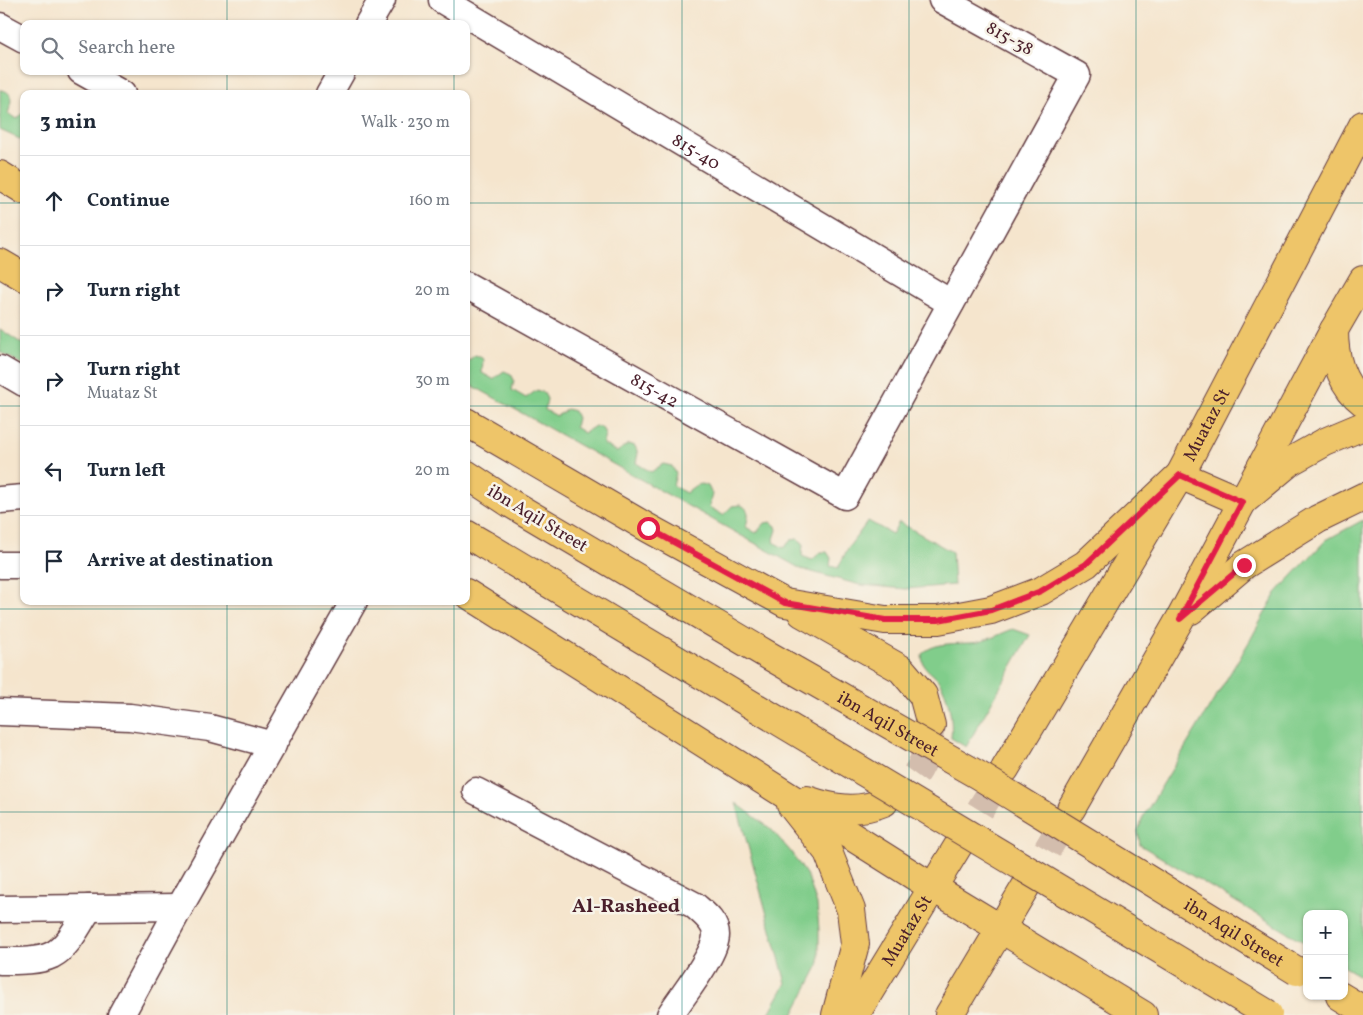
<!DOCTYPE html>
<html lang="en">
<head>
<meta charset="utf-8">
<style>
	body { margin:0; font-family:Vollkorn,serif; background:#f2f2f3; color:#1f2937 }
	.controls { position:absolute; right:15px; bottom:15px; display:grid; overflow:hidden; border-radius:10px; box-shadow:0 1px 4px #0004 }
	.controls button { width:45px; height:45px; display:grid; place-items:center; padding:0; border:0; border-bottom:1px solid #e0e1e3; background:#fff; color:#1f2937; font:25px sans-serif }
	.stop { position:absolute; width:15px; height:15px; margin:-11px; border:4px solid #e11d48; border-radius:50%; background:#fff }
	.stop.end { background:#e11d48; border-color:#fff; box-shadow:0 1px 5px #0008 }
	.list { margin:0; padding:0; list-style:none }
	h2 { display:flex; justify-content:space-between; align-items:center; height:65px; margin:0; padding:0 20px; font-size:21px }
	h2 small { font-size:16px; font-weight:400; color:#747a83 }
	.list li { display:grid; grid-template-columns:32px 1fr auto; gap:15px; align-items:center; box-sizing:border-box; height:90px; padding:0 20px; border-top:1px solid #e0e1e3 }
	.list b { display:block; font-size:19px; white-space:nowrap }
	.list p { margin:0; font-size:16px; white-space:nowrap; color:#747a83 }
	.list em { font-size:16px; font-style:normal; color:#747a83 }
	.icon { flex:none; width:28px; height:28px; fill:none; stroke:currentColor; stroke-width:2; stroke-linecap:round; stroke-linejoin:round }
	.map { position:relative; flex:none; width:1363px; height:1015px; overflow:hidden }
	.search { position:absolute; background:#fff; box-shadow:0 1px 4px #0004; left:20px; top:20px; width:450px; height:55px; display:flex; align-items:center; gap:12px; box-sizing:border-box; padding:0 18px; border-radius:10px; color:#747a83; font-size:19px }
	.panel { position:absolute; background:#fff; box-shadow:0 1px 4px #0004; left:20px; top:90px; width:450px; height:515px; border-radius:10px }
	.map>svg:first-child { display:block }
	.green { fill:#81cd8b; stroke:#66765b }
	.lines { fill:none; stroke-linecap:round; stroke-linejoin:round }
	.major-tunnel { stroke:#d3bdad; stroke-width:28; stroke-dasharray:28 14; stroke-linecap:butt }
	.minor-casing { stroke:#643d43; stroke-width:29 }
	.major-casing { stroke:#643d43; stroke-width:30 }
	.minor { stroke:#fff; stroke-width:26 }
	.major { stroke:#eec569; stroke-width:28 }
	.major-bridge-casing { stroke:#643d43; stroke-width:30; stroke-linecap:butt }
	.major-bridge { stroke:#eec569; stroke-width:28 }
	.route { stroke:#e11d48; stroke-width:6 }
	.grid { fill:none; stroke:#0f766e; stroke-width:1; stroke-opacity:0.55 }
	.labels { text-anchor:middle; stroke-width:5; stroke-linejoin:round; paint-order:stroke }
	.street-label { font-size:18px; fill:#4a1f2b; stroke:#f7f3e8 }
	.quarter-label { font-size:20px; font-weight:bold; fill:#4a1f2b; stroke:#f7f3e8 }
</style>
</head>
<body>
<div class="map">
<svg width="1363" height="1015" viewBox="0 0 1363 1015">
	<rect width="100%" height="100%" fill="#f7f3e8"/>
	<filter id="ink" filterUnits="userSpaceOnUse"><feTurbulence type="fractalNoise" baseFrequency=".02" numOctaves="2"/><feDisplacementMap in="SourceGraphic" scale="10" xChannelSelector="R" yChannelSelector="G"/><feConvolveMatrix kernelMatrix="1 2 1 2 8 2 1 2 1" color-interpolation-filters="sRGB"/></filter>
	<filter id="wash" filterUnits="userSpaceOnUse"><feTurbulence type="fractalNoise" baseFrequency=".0096" numOctaves="4" result="noise"/><feDisplacementMap in="SourceGraphic" scale="20" xChannelSelector="R" yChannelSelector="G"/><feGaussianBlur stdDeviation="1.12" result="paint"/><feColorMatrix in="noise" values="0 0 0 0 0 0 0 0 0 0 0 0 0 0 0 0 0 1.4 0 .05"/><feComposite in="paint" operator="in"/></filter>
	<g filter="url(#wash)">
		<rect width="100%" height="100%" fill="#f5e5cd"/>
		<!-- green -->
		<path class="green" d="M0,90C15,91 11,103 8,114L17,119L24,112V141L0,130Z
			M0,329L24,345V365L0,352Z
			M475,355L481,357L483,360L482,373L493,379L504,371L511,374L514,380L512,390L526,398L537,390L544,393L547,399L545,410L557,416L567,409L574,411L577,418L575,427L584,433L595,426L602,428L605,434L603,444L617,452L628,444L635,446L638,453L636,463L651,472L663,464L672,466L676,474L673,486L686,493C693,487 698,481 708,486L712,494L709,507L723,515L732,506L741,505C751,510 748,517 746,527L756,533L765,523L771,522L776,526L777,530L773,542L784,548L791,540L798,539L803,543L802,556L812,560L821,552H827L831,558L830,566L838,568L848,548L868,521L892,534L899,522L952,552L954,585L906,589L860,585L801,569L466,382V363Z
			M1363,520V978L1344,967V914H1307V944L1140,845L1138,831L1143,817L1249,642L1276,593L1326,540Z
			M1013,629L1030,635L966,747L951,738C953,721 949,694 938,680C930,670 922,670 922,654C936,640 961,645 979,642C991,639 1002,633 1013,629Z
			M736,803L771,829L791,852L808,877L817,905L819,930V965L793,1015H768L786,983Z"/>
	</g>
	<g filter="url(#ink)">
		<g class="lines">
			<!-- major-tunnel -->
			<path class="major-tunnel" d="M884,802C918,779 926,766 931,725
				M958,846L1005,769
				M1026,886L1071,809"/>
			<!-- minor casing -->
			<g class="minor-casing">
				<g id="minor">
					<path id="s1" d="M442,0L951,303"/>
					<path d="M368,24L382,0"/>
					<path d="M0,26L24,39"/>
					<path d="M81,71L122,94"/>
					<path d="M329,94L342,71"/>
					<path id="s2" d="M466,285L845,496L1077,75L942,0"/>
					<path d="M0,369L24,383"/>
					<path d="M0,500L24,498"/>
					<path d="M0,565H24"/>
					<path d="M0,712L130,717L210,728L273,745"/>
					<path d="M476,791L694,905C703,913 716,922 716,935C716,955 681,997 670,1015"/>
					<path d="M0,909L180,907"/>
					<path d="M0,961C16,961 37,962 52,955C69,946 79,924 89,908"/>
					<path d="M121,1015L180,907L354,601"/>
				</g>
			</g>
			<!-- major casing -->
			<g class="major-casing">
				<g id="major">
					<path d="M0,175L24,190"/>
					<path d="M0,263L24,277"/>
					<path d="M1334,330C1334,357 1341,385 1363,402"/>
					<path d="M466,422L648,528L785,603L885,620H938L991,610L1041,591L1086,564L1180,475L1242,502L1291,461L1325,442L1363,426"/>
					<path d="M466,474L510,503"/>
					<path d="M466,534L485,545"/>
					<path d="M466,593L932,887L1143,1015"/>
					<path d="M1191,610L1244,565L1318,519L1363,497"/>
					<path d="M802,613L901,669L923,695L931,725"/>
					<path id="s3" d="M1005,769L1180,475L1363,125"/>
					<path d="M807,800C833,809 858,813 884,802"/>
					<path d="M791,805L828,852L851,910L855,944L836,1015"/>
					<path d="M1071,809L1180,619L1334,330L1363,280"/>
					<path d="M1340,996L1363,1010"/>
					<path id="s4" d="M855,1015L958,846"/>
					<path d="M949,1015L1026,886"/>
				</g>
			</g>
			<!-- minor -->
			<use href="#minor" class="minor"/>
			<!-- major -->
			<use href="#major" class="major"/>
			<!-- major-bridge casing -->
			<g class="major-bridge-casing">
				<g id="major-bridge">
					<path id="s5" d="M510,503L766,654L978,775L1297,971"/>
					<path d="M485,545L1268,1014"/>
				</g>
			</g>
			<!-- major-bridge -->
			<use href="#major-bridge" class="major-bridge"/>
		</g>
	</g>
	<g class="lines" filter="url(#ink)">
		<!-- route -->
		<path class="route" d="M648,528L785,603L885,620H938L991,610L1041,591L1086,564L1180,475L1242,502L1180,619L1244,565"/>
	</g>
	<!-- grid -->
	<path class="grid" d="M227,0V24M454,0V24M682,0V1015M909,0V1015M1136,0V1015M227,71V94M454,71V94M0,203H24M466,203H1363M0,406H24M466,406H1363M227,601V1015M454,601V1015M0,609H1363M0,812H1363"/>
	<g class="labels">
		<!-- street labels -->
		<g class="street-label">
			<text transform="translate(1010 38) rotate(29)" y="6">815-38</text>
			<text dy="6" stroke="none"><textPath href="#s1" startOffset="296">815-40</textPath></text>
			<text dy="6" stroke="none"><textPath href="#s2" startOffset="216">815-42</textPath></text>
			<text dy="6" stroke="none"><textPath href="#s3" startOffset="399">Muataz St</textPath></text>
			<text transform="translate(538 518) rotate(31)" y="6">ibn Aqil Street</text>
			<text dy="6" stroke="none"><textPath href="#s5" startOffset="438">ibn Aqil Street</textPath></text>
			<text dy="6" stroke="none"><textPath href="#s4" startOffset="99">Muataz St</textPath></text>
			<text dy="6" stroke="none"><textPath href="#s5" startOffset="842">ibn Aqil Street</textPath></text>
		</g>
		<!-- quarter labels -->
		<g class="quarter-label">
			<text x="626" y="912">Al-Rasheed</text>
		</g>
	</g>
</svg>
<div class="controls">
<button>+</button>
<button>−</button>
</div>
<div class="stop" style="left:648px;top:528px"></div>
<div class="stop end" style="left:1244px;top:565px"></div>
<div class="search"><svg class="icon" aria-label="search" viewBox="0 0 24 24"><circle cx="10" cy="10" r="6"/><path d="M15 15l6 6"/></svg>Search here</div>
<section class="panel">
<h2>3 min<small>Walk · 230 m</small></h2>
<ul class="list">
<li><svg class="icon" aria-label="ahead" viewBox="0 0 24 24"><path d="M12 20V5M6 11l6-6 6 6"/></svg><div><b>Continue</b></div><em>160 m</em></li>
<li><svg class="icon" aria-label="right" viewBox="0 0 24 24"><path d="M7 20v-9h11M14 6l5 5-5 5"/></svg><div><b>Turn right</b></div><em>20 m</em></li>
<li><svg class="icon" aria-label="right" viewBox="0 0 24 24"><path d="M7 20v-9h11M14 6l5 5-5 5"/></svg><div><b>Turn right</b><p>Muataz St</p></div><em>30 m</em></li>
<li><svg class="icon" aria-label="left" viewBox="0 0 24 24"><path d="M17 20v-9H6M10 6l-5 5 5 5"/></svg><div><b>Turn left</b></div><em>20 m</em></li>
<li><svg class="icon" aria-label="arrive" viewBox="0 0 24 24"><path d="M6 21V4h12l-3 4 3 4H6"/></svg><div><b>Arrive at destination</b></div></li>
</ul>
</section>
</div>
</body>
</html>
